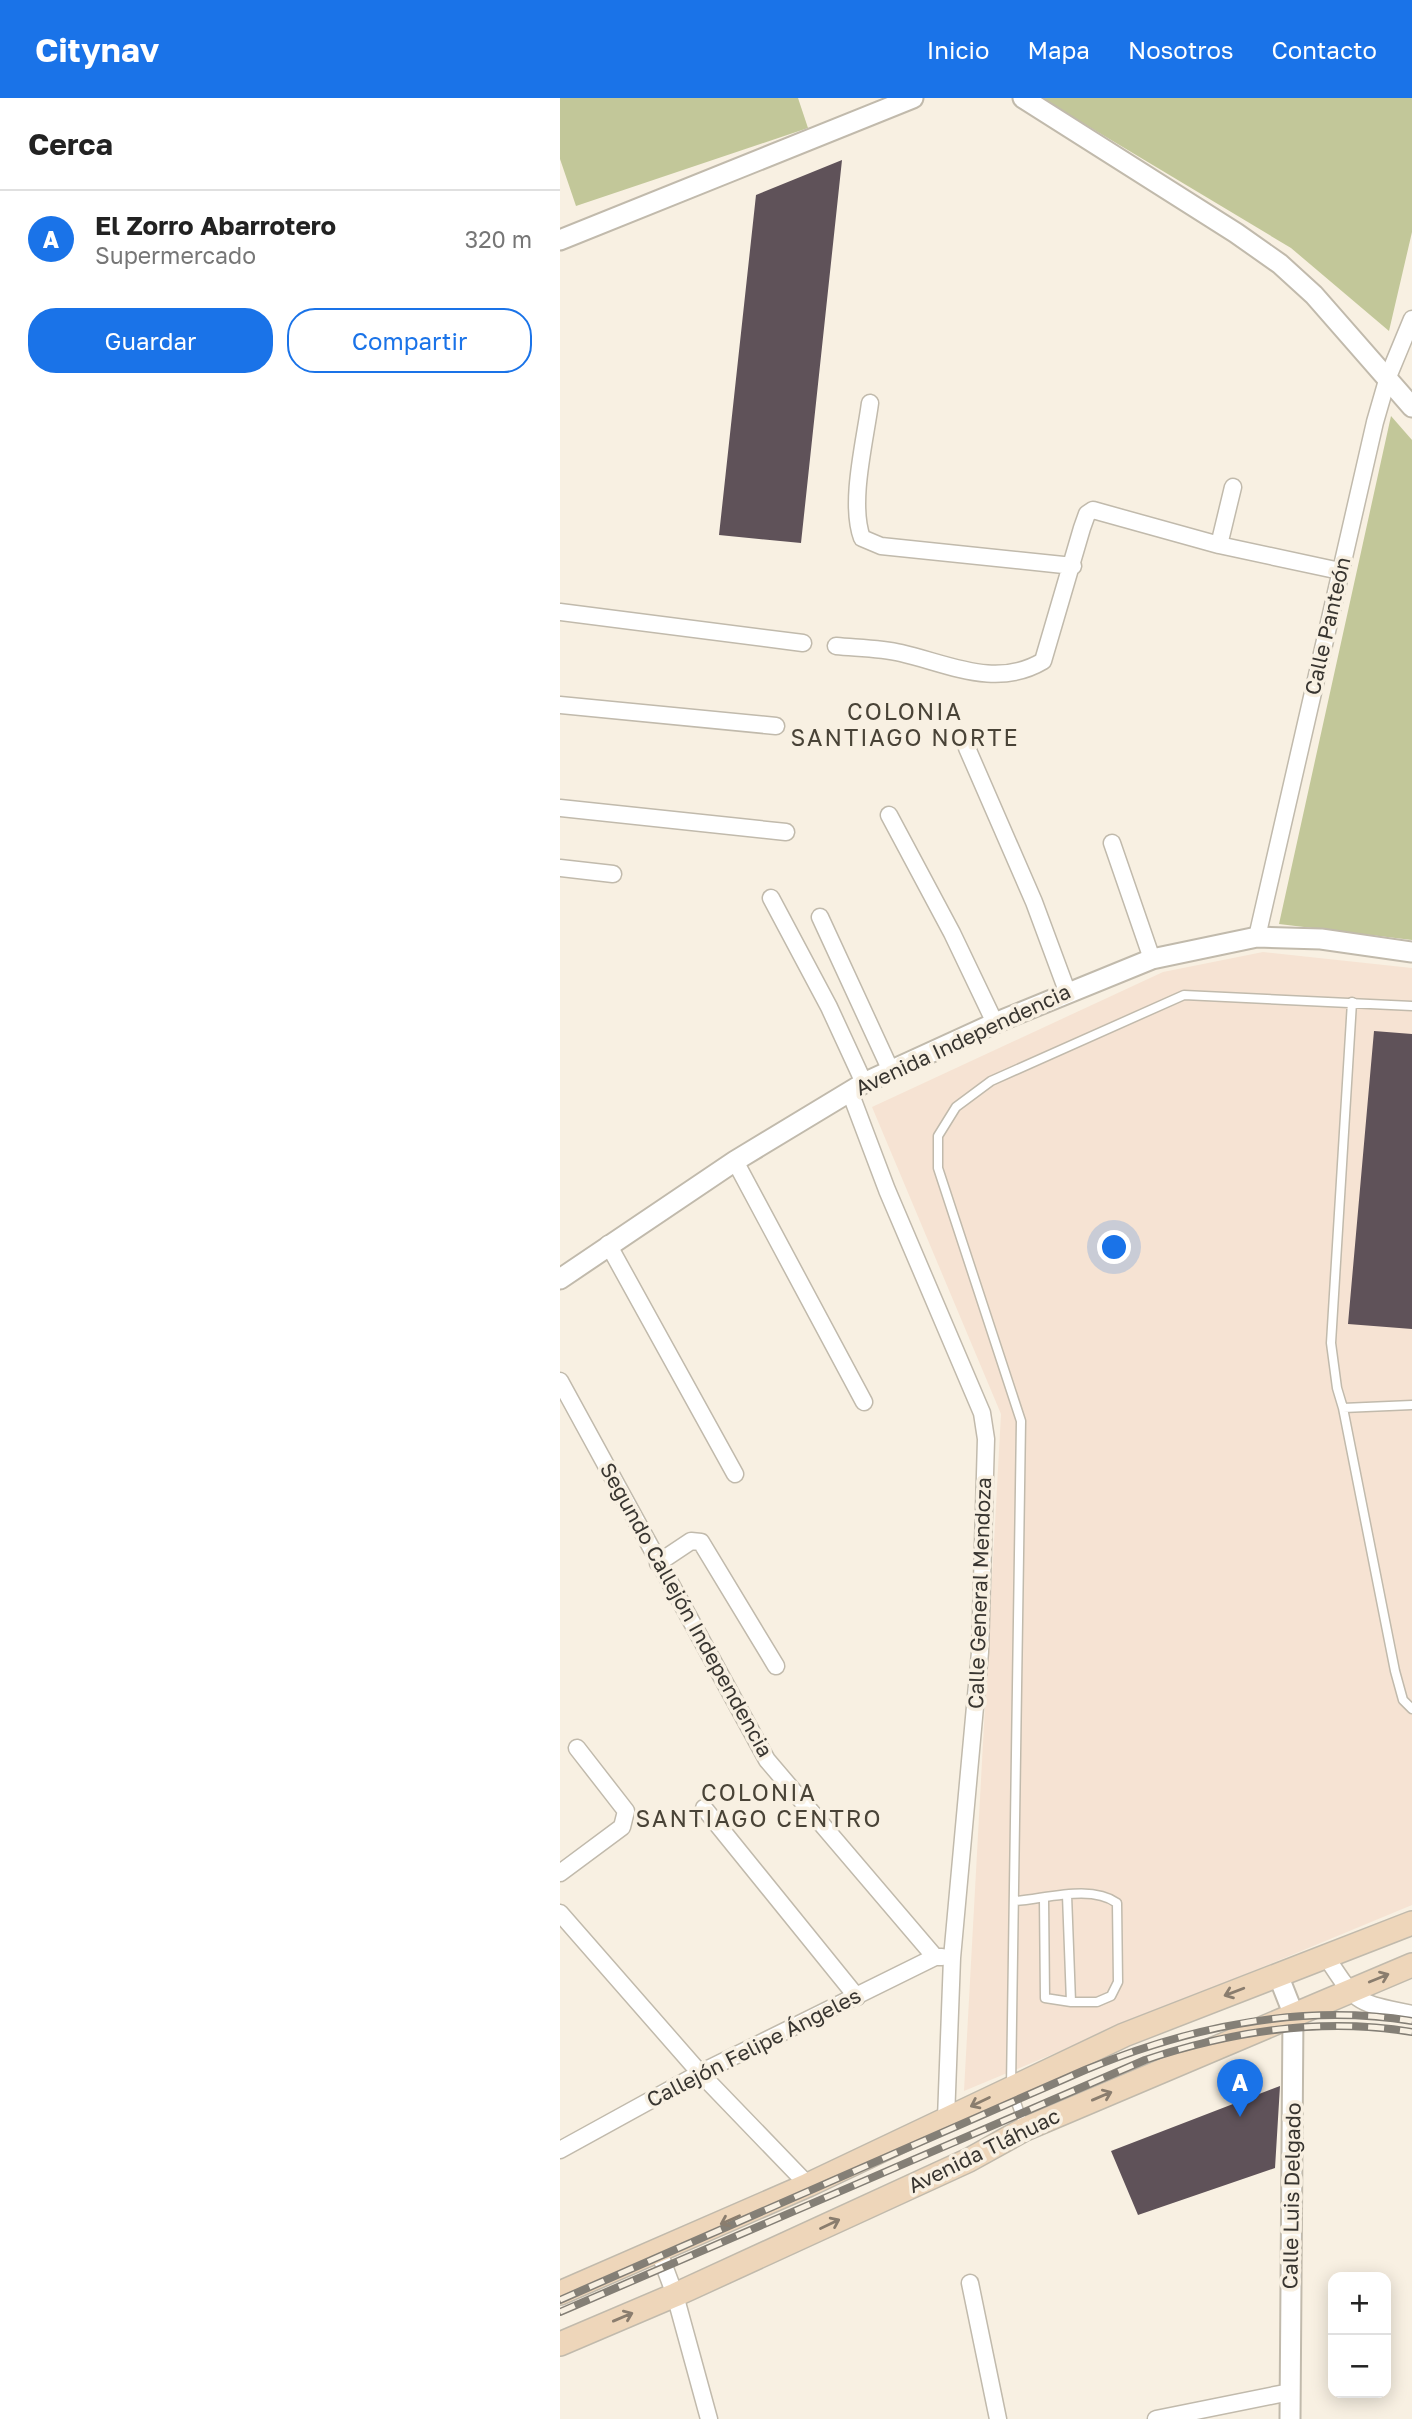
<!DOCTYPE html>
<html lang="es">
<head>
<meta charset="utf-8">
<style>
	body { margin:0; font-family:"Golos Text",sans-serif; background:#f6f6f6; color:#222 }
	.controls { position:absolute; right:21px; bottom:21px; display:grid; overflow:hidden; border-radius:14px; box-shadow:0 4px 18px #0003 }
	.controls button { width:63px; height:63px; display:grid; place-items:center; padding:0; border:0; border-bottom:2px solid #e0e0e0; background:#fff; color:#222; font:35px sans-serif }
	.you { position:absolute; left:555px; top:1150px; width:24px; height:24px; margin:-18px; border:5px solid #fff; border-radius:50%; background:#1a73e8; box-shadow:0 0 0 10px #1a73e833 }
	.badge { display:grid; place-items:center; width:46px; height:46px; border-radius:50%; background:#1a73e8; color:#fff; font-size:23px; font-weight:700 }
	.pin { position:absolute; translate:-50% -58px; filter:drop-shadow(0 2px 4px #0008) }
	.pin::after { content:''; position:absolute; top:37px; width:24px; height:21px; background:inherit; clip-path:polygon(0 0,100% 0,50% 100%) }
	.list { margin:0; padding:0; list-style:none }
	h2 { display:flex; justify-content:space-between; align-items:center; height:91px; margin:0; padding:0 28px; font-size:30px }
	h2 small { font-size:23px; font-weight:400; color:#767676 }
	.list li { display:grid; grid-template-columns:46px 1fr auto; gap:21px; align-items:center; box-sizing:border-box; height:98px; padding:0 28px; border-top:2px solid #e0e0e0 }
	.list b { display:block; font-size:26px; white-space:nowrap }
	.list p { margin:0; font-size:23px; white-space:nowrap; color:#767676 }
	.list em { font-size:23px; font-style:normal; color:#767676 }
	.actions { display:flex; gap:14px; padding:21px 28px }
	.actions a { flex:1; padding:16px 0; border:2px solid #1a73e8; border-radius:28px; text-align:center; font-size:24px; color:#1a73e8 }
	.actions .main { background:#1a73e8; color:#fff }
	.map { position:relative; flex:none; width:852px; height:2321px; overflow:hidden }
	header { display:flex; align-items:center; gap:42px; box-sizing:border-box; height:98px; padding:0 35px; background:#1a73e8; color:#fff }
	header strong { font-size:33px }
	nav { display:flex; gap:38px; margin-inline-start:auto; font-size:24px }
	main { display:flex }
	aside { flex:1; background:#fff }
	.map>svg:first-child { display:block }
	.industrial { fill:#f6e3d3 }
	.green { fill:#c2c799 }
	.building { fill:#5f5259 }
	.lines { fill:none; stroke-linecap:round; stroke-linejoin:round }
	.service-casing { stroke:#c1baac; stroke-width:11 }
	.minor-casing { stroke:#c1baac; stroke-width:19 }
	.tertiary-casing { stroke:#c1baac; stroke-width:23 }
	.secondary-casing { stroke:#c1baac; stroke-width:26 }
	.service { stroke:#fff; stroke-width:8 }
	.minor { stroke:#fff; stroke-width:16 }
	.tertiary { stroke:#fff; stroke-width:19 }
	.secondary { stroke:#eed6ba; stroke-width:23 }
	.rail-casing { stroke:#847f76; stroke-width:8 }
	.rail { stroke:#f8f0e2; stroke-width:5; stroke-dasharray:16; stroke-linecap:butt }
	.oneway { stroke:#8a7d6e }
	.labels { text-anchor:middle; stroke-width:7; stroke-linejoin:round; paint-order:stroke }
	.street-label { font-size:21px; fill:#383530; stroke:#f8f0e2 }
	.neighbourhood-label { font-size:23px; letter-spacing:2px; fill:#494337; stroke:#f8f0e2 }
</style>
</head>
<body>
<header>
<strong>Citynav</strong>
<nav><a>Inicio</a><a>Mapa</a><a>Nosotros</a><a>Contacto</a></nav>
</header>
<main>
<aside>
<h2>Cerca<small></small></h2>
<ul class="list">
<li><span class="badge">A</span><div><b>El Zorro Abarrotero</b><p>Supermercado</p></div><em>320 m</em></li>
</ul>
<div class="actions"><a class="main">Guardar</a><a>Compartir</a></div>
</aside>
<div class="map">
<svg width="852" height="2321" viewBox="0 0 852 2321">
	<rect width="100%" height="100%" fill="#f8f0e2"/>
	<!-- industrial -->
	<path class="industrial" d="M703,854L852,870V1807L404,1993L441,1316L312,1009L603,874Z"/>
	<!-- green -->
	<path class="green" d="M0,0H238L248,30L16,108L0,61Z
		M481,0H852V134L829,233L731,150Z
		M831,318L852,342V842L719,826Z"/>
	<!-- building -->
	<path class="building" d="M282,62L241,445L159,437L196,97Z
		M814,933L852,936V1231L788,1226Z
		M720,1988L715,2070L578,2117L551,2053Z"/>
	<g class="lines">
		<!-- service casing -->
		<g class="service-casing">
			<path id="service" d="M852,1307L783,1310L835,1573L843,1602L852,1611
				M783,1310L777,1290L771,1245L792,904
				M484,1801L485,1900L511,1904
				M455,1803C485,1801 531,1786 557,1805L558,1884L551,1898L537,1904H511L507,1797
				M464,2028L451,1989L461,1323L378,1070V1038L396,1009L431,983L624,897L852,908"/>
		</g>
		<!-- minor casing -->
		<g class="minor-casing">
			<path id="minor" d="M310,305C305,343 289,405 302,440L321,448L513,468
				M659,447L673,389
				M0,514L243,545
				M276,548C297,550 321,550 341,555C389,566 436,591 483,563L522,430L527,416L533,412L659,447L780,473
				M0,607L216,628
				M407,650L474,804L507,893
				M0,710L226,734
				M329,717L392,835L435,925
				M552,745L592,861
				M0,770L53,776
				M211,800L269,909L304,985
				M260,819L331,973
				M697,839L815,324L828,279L852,221
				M290,994L327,1092L422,1315L426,1341L420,1554L392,1860L386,2021
				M175,1063L304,1304
				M48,1146L175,1376
				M0,1283L207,1662L375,1859
				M98,1465L131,1443L141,1444L216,1568
				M144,1710L297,1899
				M0,1775L62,1729L66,1713L17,1650
				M0,1815L140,1975L248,2087
				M767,1860C798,1908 797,1904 852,1916
				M0,2052L140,1975L375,1859H382
				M99,2154L115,2197L149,2321
				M410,2185L438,2321
				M596,2321L730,2294"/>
		</g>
		<!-- tertiary casing -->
		<g class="tertiary-casing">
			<path id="tertiary" d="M463,0L676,135L720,166L754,197L852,309
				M0,142L353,0
				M0,1181L175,1063L304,985L435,925L592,861L697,839L761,841L852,854
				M718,1877L733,1915L730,2321"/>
		</g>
		<!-- secondary casing -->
		<g class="secondary-casing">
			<path id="secondary" d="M0,2195L248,2087L564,1937L852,1825
				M0,2246L115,2197L409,2062L465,2031L852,1867"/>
		</g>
		<!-- service -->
		<use href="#service" class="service"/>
		<!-- minor -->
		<use href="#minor" class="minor"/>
		<!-- tertiary -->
		<use href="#tertiary" class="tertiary"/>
		<!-- secondary -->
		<use href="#secondary" class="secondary"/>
		<!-- rail casing -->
		<g class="rail-casing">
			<path id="rail" d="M0,2202L525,1972C629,1929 739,1905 852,1923
				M0,2214L585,1962C672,1933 761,1919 852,1934"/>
		</g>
		<!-- rail -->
		<use href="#rail" class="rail"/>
	</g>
	<!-- one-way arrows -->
	<defs><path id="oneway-shaft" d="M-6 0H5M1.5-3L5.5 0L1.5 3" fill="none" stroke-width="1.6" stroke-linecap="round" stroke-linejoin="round" transform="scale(1.75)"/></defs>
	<g class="oneway">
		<use href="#oneway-shaft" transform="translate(819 1880) rotate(-22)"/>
		<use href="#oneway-shaft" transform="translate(674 1894) rotate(159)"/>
		<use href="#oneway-shaft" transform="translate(542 1998) rotate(-23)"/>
		<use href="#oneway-shaft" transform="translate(420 2004) rotate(154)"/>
		<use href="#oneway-shaft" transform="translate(170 2122) rotate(156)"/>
		<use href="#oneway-shaft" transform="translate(270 2126) rotate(-25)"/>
		<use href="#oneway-shaft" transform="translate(63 2219) rotate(-23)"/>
	</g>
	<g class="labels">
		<!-- street labels -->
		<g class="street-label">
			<text transform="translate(768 528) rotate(-77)" y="7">Calle Panteón</text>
			<text transform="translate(403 942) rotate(-25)" y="7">Avenida Independencia</text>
			<text transform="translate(420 1495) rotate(-88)" y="7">Calle General Mendoza</text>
			<text transform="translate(126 1512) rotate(61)" y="7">Segundo Callejón Independencia</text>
			<text transform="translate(194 1950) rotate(-27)" y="7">Callejón Felipe Ángeles</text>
			<text transform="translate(424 2053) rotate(-26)" y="7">Avenida Tláhuac</text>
			<text transform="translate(732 2098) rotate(-89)" y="7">Calle Luis Delgado</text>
		</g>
		<!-- neighbourhood labels -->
		<g class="neighbourhood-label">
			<text x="345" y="622">COLONIA<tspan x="345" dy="26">SANTIAGO NORTE</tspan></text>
			<text x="199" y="1703">COLONIA<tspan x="199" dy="26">SANTIAGO CENTRO</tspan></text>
		</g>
	</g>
</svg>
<div class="controls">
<button>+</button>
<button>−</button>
</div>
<div class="you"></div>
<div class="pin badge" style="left:680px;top:2019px">A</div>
</div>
</main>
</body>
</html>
